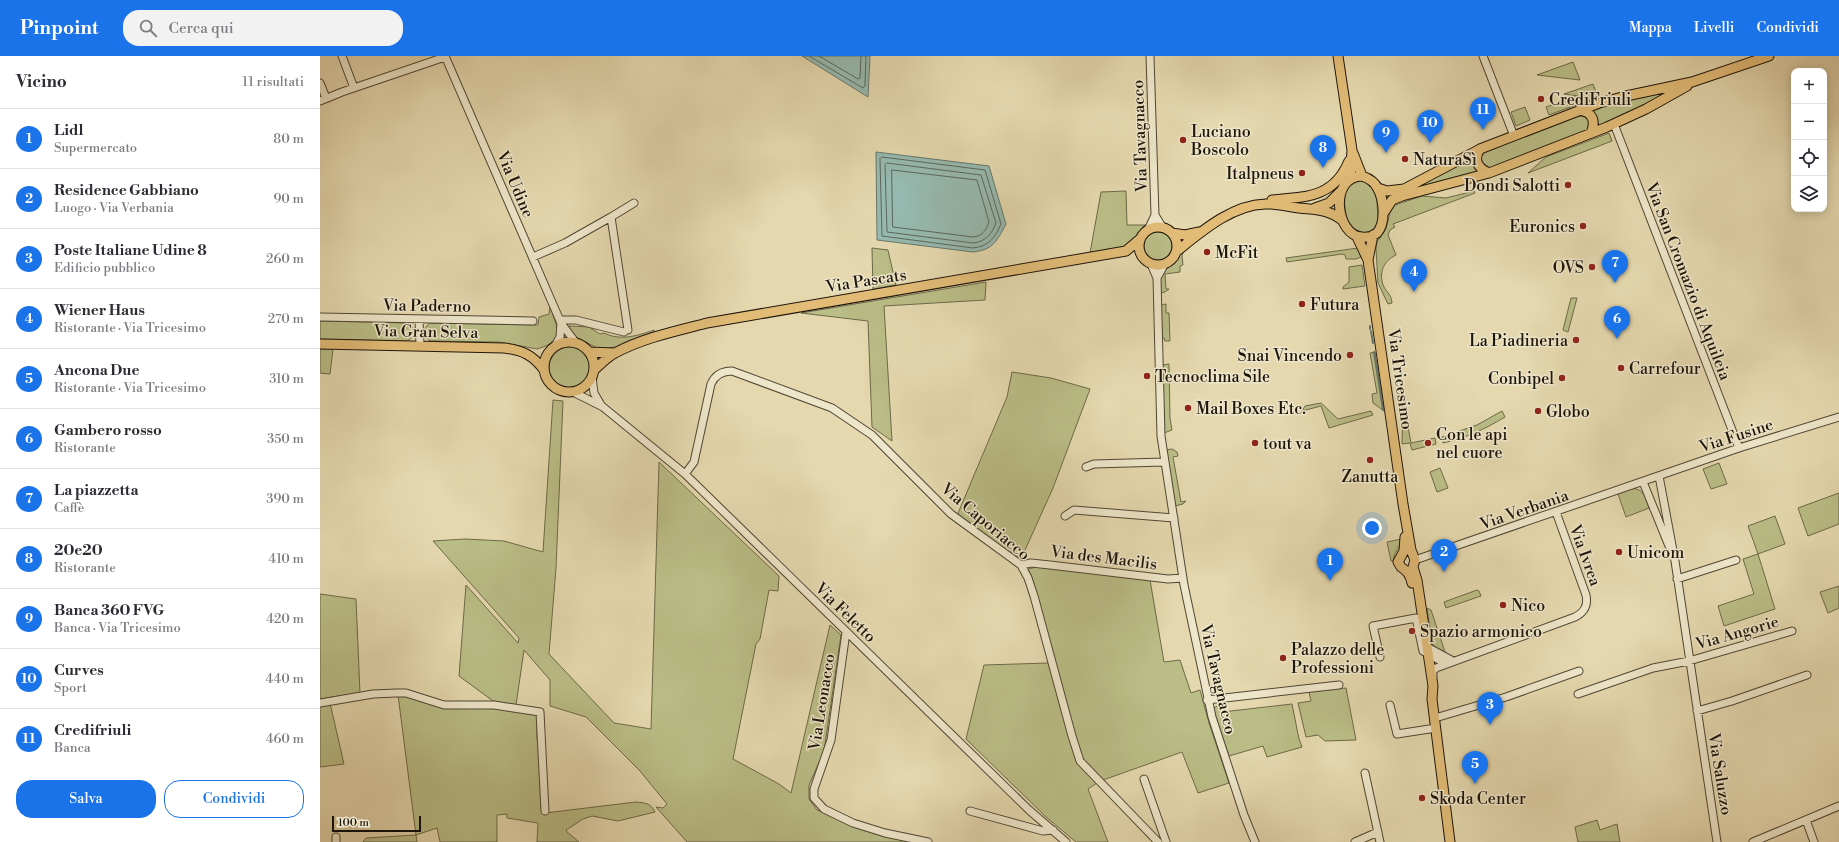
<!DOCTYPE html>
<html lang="it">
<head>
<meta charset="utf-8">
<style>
	body { margin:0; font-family:"Libre Bodoni",serif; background:#f2f2f3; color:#2b2b33 }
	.controls { position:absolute; right:12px; top:12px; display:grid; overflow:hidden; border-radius:8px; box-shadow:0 2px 10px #0003 }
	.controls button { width:36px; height:36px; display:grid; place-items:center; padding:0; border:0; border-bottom:1px solid #e1e1e2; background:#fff; color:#2b2b33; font:20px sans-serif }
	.scale { position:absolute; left:12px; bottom:10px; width:89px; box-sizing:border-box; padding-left:4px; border:2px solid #1d150a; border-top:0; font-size:11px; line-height:14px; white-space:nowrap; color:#1d150a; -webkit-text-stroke:3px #eee6ca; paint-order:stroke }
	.you { position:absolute; left:1052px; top:472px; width:14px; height:14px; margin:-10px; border:3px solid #fff; border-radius:50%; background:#1a73e8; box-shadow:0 0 0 6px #1a73e833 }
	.badge { display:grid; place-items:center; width:26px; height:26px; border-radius:50%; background:#1a73e8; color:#fff; font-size:13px; font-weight:700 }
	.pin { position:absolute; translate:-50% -33px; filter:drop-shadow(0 1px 2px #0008) }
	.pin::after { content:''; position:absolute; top:21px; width:14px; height:12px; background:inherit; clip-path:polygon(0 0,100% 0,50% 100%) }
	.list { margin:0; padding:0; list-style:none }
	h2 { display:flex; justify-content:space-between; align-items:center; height:52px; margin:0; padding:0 16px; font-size:17px }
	h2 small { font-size:13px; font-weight:400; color:#7c7c81 }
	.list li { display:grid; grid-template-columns:26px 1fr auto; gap:12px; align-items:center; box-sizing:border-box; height:60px; padding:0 16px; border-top:1px solid #e1e1e2 }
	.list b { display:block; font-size:15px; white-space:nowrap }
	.list p { margin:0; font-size:13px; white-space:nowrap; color:#7c7c81 }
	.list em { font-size:13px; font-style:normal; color:#7c7c81 }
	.actions { display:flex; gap:8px; padding:12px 16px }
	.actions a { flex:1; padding:9px 0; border:1px solid #1a73e8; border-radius:16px; text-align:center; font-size:14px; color:#1a73e8 }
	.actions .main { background:#1a73e8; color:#fff }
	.icon { flex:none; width:22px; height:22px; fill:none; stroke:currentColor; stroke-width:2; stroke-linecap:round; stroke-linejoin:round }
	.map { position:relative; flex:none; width:1519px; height:786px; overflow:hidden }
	header { display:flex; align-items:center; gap:24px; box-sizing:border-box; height:56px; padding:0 20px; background:#1a73e8; color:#fff }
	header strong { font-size:19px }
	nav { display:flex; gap:22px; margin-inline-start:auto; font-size:14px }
	.search { width:280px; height:36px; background:#f2f2f3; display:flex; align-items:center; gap:10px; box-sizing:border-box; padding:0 14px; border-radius:16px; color:#7c7c81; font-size:15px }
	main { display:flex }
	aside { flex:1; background:#fff }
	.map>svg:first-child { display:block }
	.green { fill:#babd86; stroke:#6c6948 }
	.water { fill:#96b9af; stroke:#66776d }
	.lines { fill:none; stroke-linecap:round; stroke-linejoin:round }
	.shore { stroke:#5a675c; stroke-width:1 }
	.stream { stroke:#66776d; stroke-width:2 }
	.minor-casing { stroke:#4f4633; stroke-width:9 }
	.major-casing { stroke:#1d150a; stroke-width:11 }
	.minor { stroke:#eee6ca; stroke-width:7 }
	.major { stroke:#e2bc77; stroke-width:9 }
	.poi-dot { fill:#8f2418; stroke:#eee6ca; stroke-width:1.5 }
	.labels { text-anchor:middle; stroke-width:3; stroke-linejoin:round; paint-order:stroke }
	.poi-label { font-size:16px; fill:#1d150a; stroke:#eee6ca; text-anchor:start }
	.street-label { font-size:16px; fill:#1d150a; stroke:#eee6ca }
</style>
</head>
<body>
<header>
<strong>Pinpoint</strong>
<div class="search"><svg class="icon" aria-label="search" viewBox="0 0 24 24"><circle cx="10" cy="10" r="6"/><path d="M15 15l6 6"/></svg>Cerca qui</div>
<nav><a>Mappa</a><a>Livelli</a><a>Condividi</a></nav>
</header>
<main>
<aside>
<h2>Vicino<small>11 risultati</small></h2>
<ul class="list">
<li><span class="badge">1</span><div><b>Lidl</b><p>Supermercato</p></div><em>80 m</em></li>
<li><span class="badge">2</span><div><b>Residence Gabbiano</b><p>Luogo · Via Verbania</p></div><em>90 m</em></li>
<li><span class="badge">3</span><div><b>Poste Italiane Udine 8</b><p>Edificio pubblico</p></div><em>260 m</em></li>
<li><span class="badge">4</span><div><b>Wiener Haus</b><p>Ristorante · Via Tricesimo</p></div><em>270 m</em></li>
<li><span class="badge">5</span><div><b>Ancona Due</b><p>Ristorante · Via Tricesimo</p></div><em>310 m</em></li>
<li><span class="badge">6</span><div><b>Gambero rosso</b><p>Ristorante</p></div><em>350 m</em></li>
<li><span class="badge">7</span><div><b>La piazzetta</b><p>Caffè</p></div><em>390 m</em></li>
<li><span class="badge">8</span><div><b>20e20</b><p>Ristorante</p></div><em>410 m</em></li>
<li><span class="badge">9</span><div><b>Banca 360 FVG</b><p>Banca · Via Tricesimo</p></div><em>420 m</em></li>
<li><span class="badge">10</span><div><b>Curves</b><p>Sport</p></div><em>440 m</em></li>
<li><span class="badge">11</span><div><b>Credifriuli</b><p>Banca</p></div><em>460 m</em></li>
</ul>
<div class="actions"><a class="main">Salva</a><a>Condividi</a></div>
</aside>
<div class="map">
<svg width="1519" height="786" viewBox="0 0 1519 786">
	<rect width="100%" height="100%" fill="#e5d8ae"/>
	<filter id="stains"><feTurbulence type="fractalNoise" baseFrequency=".005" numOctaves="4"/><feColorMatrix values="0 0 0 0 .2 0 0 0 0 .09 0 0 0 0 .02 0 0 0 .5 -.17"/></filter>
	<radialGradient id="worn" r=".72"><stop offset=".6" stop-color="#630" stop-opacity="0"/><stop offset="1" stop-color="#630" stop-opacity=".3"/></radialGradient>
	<!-- green -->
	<path class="green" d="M1253,6L1260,24L1217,19Z
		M1273,28L1278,41L1229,59L1226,51L1258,40L1244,38Z
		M1352,33L1354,35L1276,72L1270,56L1285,50Z
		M1205,51L1210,64L1196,70L1191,56Z
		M1258,60H1264L1269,65L1270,69L1267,75L1171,112L1163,110L1161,101L1165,96Z
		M1289,77L1292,85L1208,117L1226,101Z
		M1154,101L1160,116L1096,132L1095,131Z
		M1038,124C1059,127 1056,143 1058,160C1059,170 1053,175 1044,178L1031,173C1025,160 1023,146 1026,131Z
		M806,135L807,169H827L816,183L804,191L770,197L781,136Z
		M1154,135L1155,137L1073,168L1075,171L1070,174L1068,179L1076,199C1063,205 1058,218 1064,231C1068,238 1071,238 1072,247L1068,248L1058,227L1056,192L1057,186L1066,173L1070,156L1075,149L1102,140L1126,142Z
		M824 190a14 14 0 1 1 28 0a14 14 0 1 1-28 0Z
		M552,192L568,194L576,229L553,233Z
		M1038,192L1041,201L1036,203H1026L1025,199L1022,198L967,206L966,202Z
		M864,194L862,200L863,209L860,210V216L845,218L846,233H849L845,236L840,237V219L846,210L856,203Z
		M1042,209L1045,230L1023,233V231L1029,226V211Z
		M666,226L665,244L564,250L572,385L552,371L548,265L481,257Z
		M1251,242H1257L1248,276L1243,274Z
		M846,248V257H849L850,285H845L844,282H841V249Z
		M230,250L239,277L235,285L226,290L217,293L179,286L110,285C102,280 103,272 110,267L218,269L219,261L229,258Z
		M0,265L88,267L94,273C95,278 92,283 87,285L0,283Z
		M249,270L269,271L280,278L284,277C300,285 317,280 334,274V278L295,291L279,293L254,280Z
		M229 312a21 21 0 1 1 42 0a21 21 0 1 1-42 0Z
		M0,293H13L10,318L0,317Z
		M1055,296L1064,355L1053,347L1052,338L1057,337L1050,297Z
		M849,308L850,362L852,374L844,377L842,309Z
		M692,316L731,322L770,333L733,432L701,503L636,462L687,341Z
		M1080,328L1091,387L1115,382L1116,388L1092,394L1090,387L1082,388L1083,355Z
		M233,344L243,345L236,512L229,598L294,667L331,673L339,406L459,520L458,535L449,534L440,583L436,588L413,703L459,728L471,737L510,569L521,579L504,695L489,729V743L497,754L513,760L608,786H367L336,751L343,752L347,748L320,715L266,661L230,650V624L204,594L196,649L173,645L139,620L146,529L198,587L199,582L113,485L145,483L184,485L223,496Z
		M1001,347L1018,363L1051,355L1053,359L1009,372L1001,350L982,355L985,350Z
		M1182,355L1185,361C1165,373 1146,382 1123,387L1122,381L1157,369Z
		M852,393L857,396L858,400L853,401L861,446L866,445L863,448L855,450L846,394Z
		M1399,407L1407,428L1391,433L1383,413Z
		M1120,412L1128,432L1117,436L1110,416Z
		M1310,433C1324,431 1325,442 1329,452L1306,461L1298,438Z
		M1519,437V468L1488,480L1478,452Z
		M1455,460L1465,488L1438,498L1455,553L1404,570L1398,550L1434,538L1423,503L1438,498L1428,470Z
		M1082,483C1080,491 1074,496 1073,505H1071L1067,486Z
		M717,511L830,524L844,606L860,604L871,637L880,634L889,667L909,727L878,737L862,696L783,724L768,711L761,700L711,519L708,513Z
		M1519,530V552L1508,557L1500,536Z
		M1157,534L1159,535L1161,540L1126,552L1124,546Z
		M0,538L36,543L40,637L0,643Z
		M1107,552L1111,554L1125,596L1115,591L1112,587Z
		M729,607L759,709L777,727L768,733L788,786H756L726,761L646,683L664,609Z
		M1026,632L1036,684L1005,685L998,679L986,681L978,647L991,645L989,636Z
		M78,639H87L118,650L174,651L213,657L217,659L220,671L217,673V683L220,688L225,757L316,746C325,747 331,747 335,756L298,765L272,760L263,763L246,774L247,776L259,786H217L218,767L187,762V758L177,759V786H120L117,772L96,779L97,786H43L46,782L96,779Z
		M10,647L24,708L0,711V649Z
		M900,648L902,656L972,648L979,683L982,691L947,701L943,690L909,700L894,657V652Z
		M1277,764L1280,774L1297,768L1300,786H1258L1255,771Z"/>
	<!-- water -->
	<path class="water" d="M482,0H550L548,41Z
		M556,96L669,110L686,168C677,185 673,194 653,196L557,184Z"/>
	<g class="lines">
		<!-- shore -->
		<path class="shore" d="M489,0L543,32L545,30L546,0
			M499,0L538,23L540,22L541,0
			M562,101L665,114L681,168C675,182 669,190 653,192L562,180L560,103Z
			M567,107L661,119L676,167C672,178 665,186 653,187L567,176L565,109Z
			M572,114L657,124L669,166C666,175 662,180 653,181L573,171Z"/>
		<!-- stream -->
		<path class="stream" d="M1050,270V273
			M1051,275L1053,287
			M1054,296L1063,354"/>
		<!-- minor casing -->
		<g class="minor-casing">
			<path id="minor" d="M22,0L34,32
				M125,0L241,267L256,287
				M1163,0L1194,80
				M0,27L6,42
				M0,45L22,36L125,1
				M1294,68L1419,392
				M835,159L843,172
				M291,161L314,147
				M828,174L835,159L830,0
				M213,201L245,187L291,161L308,274
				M831,208L837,222L841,380L864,529L892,661L924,759L935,786
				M837,222L844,209
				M0,261L213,265
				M99,263L100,290
				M240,264H256L304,276
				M235,290L240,281L241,267
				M272,321L274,337L281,349
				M253,336L283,351L365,418L709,754L746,786
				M766,411L774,408L844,406
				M365,418L374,406L391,328C395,319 402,315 412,315L512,352L552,379L631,458L701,509L708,522L714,540L752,680L760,705L838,786
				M1339,420L1355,505L1397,786
				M1323,426L1349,490
				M745,460L754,454L854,462
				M1095,504L1419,392L1519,361
				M701,509L711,507L730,509L848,523L863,522
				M1357,523L1416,504
				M526,576L511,684L494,733V742L504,753L533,767L565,777L608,786
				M1106,588L1109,592L1133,605
				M1060,601L1053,570L1096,562L1103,595L1126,608
				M1113,621V615L1116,612L1255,561C1265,556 1268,549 1266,539L1236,456
				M1258,638L1333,612L1369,605L1472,575
				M887,644L1019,629
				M0,647L53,638L76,637H86L124,649H174L220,656L225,755
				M1070,649L1077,678L1116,672
				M1377,655L1412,645L1487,619
				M1115,662L1186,641L1259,615
				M1045,717L1060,786
				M824,723L846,786
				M650,755L723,775L733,774
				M1486,764L1494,786
				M16,786V781
				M1035,786L1058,776
				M1433,786L1519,750"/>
		</g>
		<!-- major casing -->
		<g class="major-casing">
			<path id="major" d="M1018,0L1032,94L1030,123
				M1259,54C1273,56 1276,65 1271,77
				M1160,93C1153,103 1157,112 1169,117
				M1033,97L1042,120
				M1042,120C1048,122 1055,126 1058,133C1064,144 1066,167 1057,177C1053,180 1048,182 1042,181C1016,180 1008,121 1042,120Z
				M1058,132L1067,135L1084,133L1160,93L1279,47L1306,40L1372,26L1449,0
				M952,144C985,141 1014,142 1029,105
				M995,152L1009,147L1020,136
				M1063,158L1072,144L1082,140L1169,117L1287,71L1326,53L1367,30
				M819 190a19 19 0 1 1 38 0a19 19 0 1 1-38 0Z
				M852,177L865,179L879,176
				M1037,181L1048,204L1083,448L1091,494L1095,504L1093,511L1097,524L1113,630L1112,643L1130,786
				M857,195C882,175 912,149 945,148C957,147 968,151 979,152C996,154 1009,153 1023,165
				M1048,204L1053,179
				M224 311a25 25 0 1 1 50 0a25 25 0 1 1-50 0Z
				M0,288L184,292C202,294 213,299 224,314
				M269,296L294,297
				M274,314C281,308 287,301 295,297C323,282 356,275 387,267L806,195L820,183
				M1085,481L1084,495L1078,506L1081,511C1087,515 1090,518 1092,527"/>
		</g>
		<!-- minor -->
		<use href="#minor" class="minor"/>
		<!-- major -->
		<use href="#major" class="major"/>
	</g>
	<!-- markers -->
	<g class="poi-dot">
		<circle cx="1221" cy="43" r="4"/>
		<circle cx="863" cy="84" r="4"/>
		<circle cx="1085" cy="103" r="4"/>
		<circle cx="982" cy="117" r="4"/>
		<circle cx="1248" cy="129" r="4"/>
		<circle cx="1263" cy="170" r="4"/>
		<circle cx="887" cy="196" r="4"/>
		<circle cx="1272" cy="211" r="4"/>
		<circle cx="982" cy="248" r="4"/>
		<circle cx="1256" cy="284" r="4"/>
		<circle cx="1030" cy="299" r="4"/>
		<circle cx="1301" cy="312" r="4"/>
		<circle cx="827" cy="320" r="4"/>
		<circle cx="1242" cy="322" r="4"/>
		<circle cx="868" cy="352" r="4"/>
		<circle cx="1218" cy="355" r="4"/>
		<circle cx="935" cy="387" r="4"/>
		<circle cx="1108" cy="387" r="4"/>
		<circle cx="1050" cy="404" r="4"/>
		<circle cx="1299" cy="496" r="4"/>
		<circle cx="1183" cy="549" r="4"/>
		<circle cx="1092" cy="575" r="4"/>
		<circle cx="963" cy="602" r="4"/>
		<circle cx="1102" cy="742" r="4"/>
	</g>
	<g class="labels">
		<!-- poi labels -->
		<g class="poi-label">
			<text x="1229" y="49">CrediFriuli</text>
			<text x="871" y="81">Luciano<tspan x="871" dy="18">Boscolo</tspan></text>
			<text x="1093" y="109">NaturaSì</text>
			<text x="974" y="123" text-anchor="end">Italpneus</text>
			<text x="1240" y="135" text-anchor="end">Dondi Salotti</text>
			<text x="1255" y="176" text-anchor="end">Euronics</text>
			<text x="895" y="202">McFit</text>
			<text x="1264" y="217" text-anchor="end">OVS</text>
			<text x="990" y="254">Futura</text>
			<text x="1248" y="290" text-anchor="end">La Piadineria</text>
			<text x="1022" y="305" text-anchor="end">Snai Vincendo</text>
			<text x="1309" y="318">Carrefour</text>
			<text x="835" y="326">Tecnoclima Sile</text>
			<text x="1234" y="328" text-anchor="end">Conbipel</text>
			<text x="876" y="358">Mail Boxes Etc.</text>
			<text x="1226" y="361">Globo</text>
			<text x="1116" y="384">Con le api<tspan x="1116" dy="18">nel cuore</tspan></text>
			<text x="943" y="393">tout va</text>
			<text x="1050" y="426" text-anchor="middle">Zanutta</text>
			<text x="1307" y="502">Unicom</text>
			<text x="1191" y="555">Nico</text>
			<text x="1100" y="581">Spazio armonico</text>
			<text x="971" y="599">Palazzo delle<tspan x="971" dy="18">Professioni</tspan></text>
			<text x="1110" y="748">Skoda Center</text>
		</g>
		<!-- street labels -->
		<g class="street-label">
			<text transform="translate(819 80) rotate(-92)" y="6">Via Tavagnacco</text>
			<text transform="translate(196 128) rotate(67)" y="6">Via Udine</text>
			<text transform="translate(546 224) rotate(-9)" y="6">Via Pascats</text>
			<text transform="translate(1369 225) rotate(69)" y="6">Via San Cromazio di Aquileia</text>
			<text transform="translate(107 249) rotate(1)" y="6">Via Paderno</text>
			<text transform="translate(106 275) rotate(1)" y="6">Via Gran Selva</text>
			<text transform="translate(1081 323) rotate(82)" y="6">Via Tricesimo</text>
			<text transform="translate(1416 379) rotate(-18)" y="6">Via Fusine</text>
			<text transform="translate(1204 453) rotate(-19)" y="6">Via Verbania</text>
			<text transform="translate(666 465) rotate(40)" y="6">Via Caporiacco</text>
			<text transform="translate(1266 499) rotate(70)" y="6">Via Ivrea</text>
			<text transform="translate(784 501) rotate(7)" y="6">Via des Macilis</text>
			<text transform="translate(526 556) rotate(44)" y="6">Via Feletto</text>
			<text transform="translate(1417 576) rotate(-16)" y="6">Via Angorie</text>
			<text transform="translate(899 623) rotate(77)" y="6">Via Tavagnacco</text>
			<text transform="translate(501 646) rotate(-81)" y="6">Via Leonacco</text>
			<text transform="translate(1401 718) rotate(81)" y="6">Via Saluzzo</text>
		</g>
	</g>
	<rect width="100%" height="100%" filter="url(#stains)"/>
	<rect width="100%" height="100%" fill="url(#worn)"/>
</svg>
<div class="controls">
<button>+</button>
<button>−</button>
<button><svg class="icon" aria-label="locate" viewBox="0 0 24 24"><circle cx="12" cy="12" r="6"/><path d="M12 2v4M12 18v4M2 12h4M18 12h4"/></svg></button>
<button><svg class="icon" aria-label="layers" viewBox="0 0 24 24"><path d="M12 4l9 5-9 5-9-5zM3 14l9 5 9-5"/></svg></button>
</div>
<div class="scale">100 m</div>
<div class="you"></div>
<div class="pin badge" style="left:1010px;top:525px">1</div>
<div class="pin badge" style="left:1124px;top:516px">2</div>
<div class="pin badge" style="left:1170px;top:669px">3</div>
<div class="pin badge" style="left:1094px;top:236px">4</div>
<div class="pin badge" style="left:1155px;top:728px">5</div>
<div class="pin badge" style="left:1297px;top:283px">6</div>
<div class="pin badge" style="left:1295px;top:227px">7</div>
<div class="pin badge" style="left:1003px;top:112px">8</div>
<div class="pin badge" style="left:1066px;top:97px">9</div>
<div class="pin badge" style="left:1110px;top:87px">10</div>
<div class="pin badge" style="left:1163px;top:74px">11</div>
</div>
</main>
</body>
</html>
